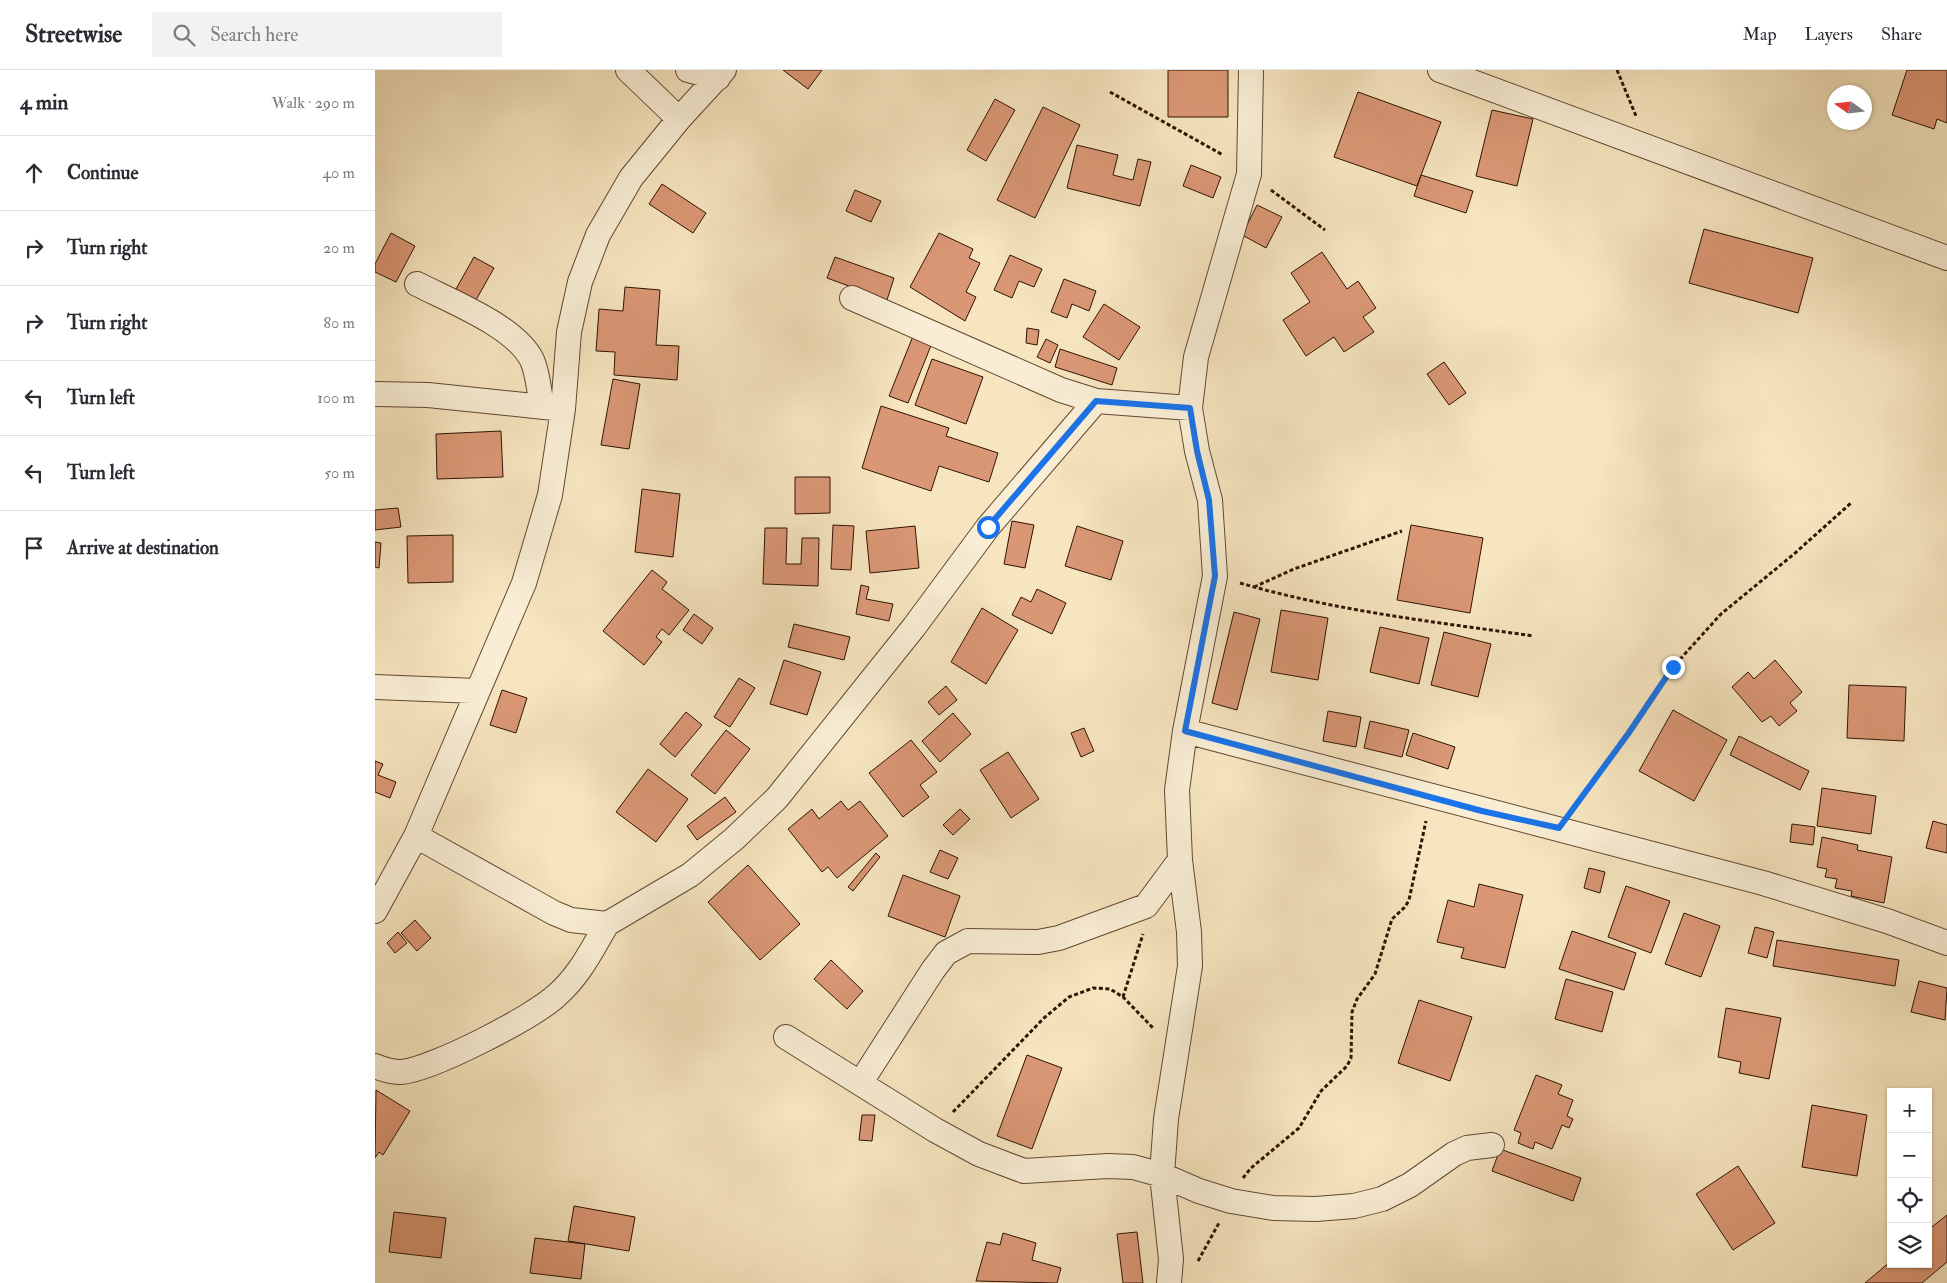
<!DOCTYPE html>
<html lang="en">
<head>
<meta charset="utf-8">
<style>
	body { margin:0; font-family:"IM FELL Double Pica",serif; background:#f2f2f3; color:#2b2b33 }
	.controls { position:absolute; right:15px; bottom:15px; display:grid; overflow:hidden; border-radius:0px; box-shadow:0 1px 4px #0004 }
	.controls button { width:45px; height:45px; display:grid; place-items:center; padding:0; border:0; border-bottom:1px solid #e1e1e2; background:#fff; color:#2b2b33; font:25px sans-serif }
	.compass { position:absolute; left:1452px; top:15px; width:45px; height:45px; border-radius:50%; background:#fff; box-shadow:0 1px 4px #0004; rotate:284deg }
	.stop { position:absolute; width:15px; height:15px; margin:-11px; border:4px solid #1a73e8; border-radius:50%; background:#fff }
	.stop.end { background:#1a73e8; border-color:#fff; box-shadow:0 1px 5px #0008 }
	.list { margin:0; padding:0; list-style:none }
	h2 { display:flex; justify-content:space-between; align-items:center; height:65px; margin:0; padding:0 20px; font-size:21px }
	h2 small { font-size:16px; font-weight:400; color:#7c7c81 }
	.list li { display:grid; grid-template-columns:32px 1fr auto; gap:15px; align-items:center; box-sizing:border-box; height:75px; padding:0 20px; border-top:1px solid #e1e1e2 }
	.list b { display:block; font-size:19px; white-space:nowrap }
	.list em { font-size:16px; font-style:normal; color:#7c7c81 }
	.icon { flex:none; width:28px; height:28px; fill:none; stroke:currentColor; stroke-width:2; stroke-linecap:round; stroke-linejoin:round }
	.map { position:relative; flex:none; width:1572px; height:1213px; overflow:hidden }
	header { display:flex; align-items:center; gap:30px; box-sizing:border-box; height:70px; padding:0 25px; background:#fff; border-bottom:1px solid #e1e1e2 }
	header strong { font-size:24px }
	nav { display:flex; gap:28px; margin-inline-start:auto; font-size:18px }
	.search { width:350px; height:45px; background:#f2f2f3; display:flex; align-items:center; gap:12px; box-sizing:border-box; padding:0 18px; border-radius:0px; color:#7c7c81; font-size:19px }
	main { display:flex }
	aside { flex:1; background:#fff }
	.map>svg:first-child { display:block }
	.building { fill:#da9775; stroke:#301303 }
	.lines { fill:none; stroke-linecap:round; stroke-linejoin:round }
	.street-casing { stroke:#624832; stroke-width:26 }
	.path { stroke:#301303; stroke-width:3; stroke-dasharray:4 2.5; stroke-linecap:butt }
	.street { stroke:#f9eed5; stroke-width:24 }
	.route { stroke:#1a73e8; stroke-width:6 }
</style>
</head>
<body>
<header>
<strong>Streetwise</strong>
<div class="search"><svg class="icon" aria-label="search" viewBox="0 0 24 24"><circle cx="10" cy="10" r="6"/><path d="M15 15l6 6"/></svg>Search here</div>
<nav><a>Map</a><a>Layers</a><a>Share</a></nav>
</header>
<main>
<aside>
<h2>4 min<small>Walk · 290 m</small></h2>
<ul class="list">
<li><svg class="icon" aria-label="ahead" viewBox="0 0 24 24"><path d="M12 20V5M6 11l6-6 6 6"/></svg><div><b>Continue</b></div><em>40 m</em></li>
<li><svg class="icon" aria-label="right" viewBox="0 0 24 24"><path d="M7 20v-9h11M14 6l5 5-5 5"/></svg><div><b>Turn right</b></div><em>20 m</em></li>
<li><svg class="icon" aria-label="right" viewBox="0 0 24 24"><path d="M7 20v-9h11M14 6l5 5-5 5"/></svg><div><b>Turn right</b></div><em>80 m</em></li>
<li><svg class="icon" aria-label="left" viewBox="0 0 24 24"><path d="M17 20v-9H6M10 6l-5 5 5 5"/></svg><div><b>Turn left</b></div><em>100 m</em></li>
<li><svg class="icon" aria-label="left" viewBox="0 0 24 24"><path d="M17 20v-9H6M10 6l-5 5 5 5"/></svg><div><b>Turn left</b></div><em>50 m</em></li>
<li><svg class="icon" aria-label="arrive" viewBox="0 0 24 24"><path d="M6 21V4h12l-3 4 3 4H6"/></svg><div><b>Arrive at destination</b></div></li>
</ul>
</aside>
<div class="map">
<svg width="1572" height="1213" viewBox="0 0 1572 1213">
	<rect width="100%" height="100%" fill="#f6e5bf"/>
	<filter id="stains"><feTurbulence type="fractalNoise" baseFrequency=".004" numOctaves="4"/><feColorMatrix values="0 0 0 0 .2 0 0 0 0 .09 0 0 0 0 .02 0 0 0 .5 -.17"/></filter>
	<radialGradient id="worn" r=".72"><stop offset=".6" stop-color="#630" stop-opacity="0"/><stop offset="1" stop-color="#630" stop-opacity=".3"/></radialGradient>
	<!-- building -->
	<path class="building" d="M408,0H447L433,19Z
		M793,0H853V47H793Z
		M1532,0H1572V53L1562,49L1559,59L1517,45Z
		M983,22L1066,52L1042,116L959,87Z
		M620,29L640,40L611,91L592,80Z
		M668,37L705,55L660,148L622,130Z
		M1117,40L1158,49L1142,116L1101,106Z
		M702,75L743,85L738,105L758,110L763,89L776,92L765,136L692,118Z
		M816,95L846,107L838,128L808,116Z
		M1046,105L1098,121L1091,143L1039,126Z
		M287,114L331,143L318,163L274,134Z
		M480,120L506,131L496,152L471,141Z
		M882,135L907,147L891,178L867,165Z
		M1329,159L1438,188L1423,243L1314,213Z
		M16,163L40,176L21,212L0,202V194Z
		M564,163L598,179L594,188L605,193L591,222L601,227L590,251L535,217Z
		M947,182L972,219L983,211L1001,238L988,247L999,262L969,282L959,267L931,286L908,250L935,232L916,203Z
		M635,185L667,199L659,217L644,211L637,228L619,220Z
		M99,187L119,198L101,230L81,219Z
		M460,187L519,208L512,230L452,208Z
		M689,209L721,221L714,241L697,234L692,248L676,242Z
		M250,217L285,220L281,275L304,276L302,310L239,305L240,282L221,281L224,239L248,241Z
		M729,234L765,257L744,290L708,267Z
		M652,258L664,260L662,275L651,273Z
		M540,261L559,268L533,333L514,326Z
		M671,269L683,275L675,293L662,287Z
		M685,279L742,298L737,315L680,297Z
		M557,289L608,307L591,354L540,335Z
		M1069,292L1091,323L1074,335L1052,304Z
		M238,309L265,314L254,379L226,375Z
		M506,336L574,358L571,366L623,383L614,412L564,396L556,421L487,398Z
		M126,361L128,407L62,409L61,364Z
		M420,407H455V443L420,444Z
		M267,419L305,424L298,487L260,482Z
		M23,438L26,457L0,460V440Z
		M637,451L659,455L650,498L629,494Z
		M458,455L479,456L476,500L456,499Z
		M1036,455L1108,468L1095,543L1022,530Z
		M540,456L544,498L495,503L491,461Z
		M702,456L748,471L736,510L690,496Z
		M390,458H412L411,494H426L427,468H444L443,516L388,514Z
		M78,465V512L33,513L32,466Z
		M0,472L6,473L4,498L0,497Z
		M277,500L292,512L287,519L314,540L294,565L287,559L281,567L287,572L269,595L228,561Z
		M486,515L494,517L491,529L518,534L514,551L481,544Z
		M662,519L691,533L677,564L637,545L646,527L656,532Z
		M607,538L643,560L611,614L576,592Z
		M906,540L953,548L943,610L896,602Z
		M859,542L885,549L862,640L837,633Z
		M319,544L338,558L327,574L308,560Z
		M419,554L475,567L469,590L413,577Z
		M1005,557L1054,568L1044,614L995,602Z
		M1069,562L1116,574L1103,627L1056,615Z
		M409,590L446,602L432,645L395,634Z
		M1400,590L1427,622L1415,633L1422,641L1404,656L1396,646L1387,652L1357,617L1373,602L1379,609Z
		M364,608L380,618L355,657L339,647Z
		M1474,615L1531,617L1529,671L1472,668Z
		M571,616L582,630L564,645L553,632Z
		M127,620L152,628L141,663L115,655Z
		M1298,640L1352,670L1319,731L1264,701Z
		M953,641L986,647L981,677L948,671Z
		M311,642L327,655L300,687L285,674Z
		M578,643L596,664L565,692L547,671Z
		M995,651L1034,660L1027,687L989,678Z
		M709,658L719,681L706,687L696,663Z
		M351,660L375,679L340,724L316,705Z
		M1038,663L1080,677L1073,699L1031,685Z
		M1364,666L1434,701L1425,720L1355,685Z
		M536,670L562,702L545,715L554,727L528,747L494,703Z
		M633,682L664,729L636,748L605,700Z
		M0,691L8,694L3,705L21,712L15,728L0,722Z
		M273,699L313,729L281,772L241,742Z
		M1447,718L1501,726L1496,764L1442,756Z
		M350,727L361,742L322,770L312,756Z
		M466,731L473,740L485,731L513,766L462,808L453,797L447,802L413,759L437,739L444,749Z
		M585,739L595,749L578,765L568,755Z
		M1558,751L1572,755V783L1551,778Z
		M1417,754L1440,757L1438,775L1415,772Z
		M1447,767L1483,775L1482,780L1517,787L1509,833L1476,826L1477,821L1460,818L1462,809L1450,807L1452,799L1442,797Z
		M565,780L583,788L573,809L555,802Z
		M501,783L505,787L478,821L473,817Z
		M373,795L425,854L385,890L333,832Z
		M1214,798L1230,802L1225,823L1209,818Z
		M528,805L585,826L570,867L513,846Z
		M1104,814L1148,825L1130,898L1086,888L1089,878L1062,872L1073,830L1099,837Z
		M1251,816L1295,831L1276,883L1233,867Z
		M1309,843L1345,856L1326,907L1290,894Z
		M40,850L56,868L42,881L26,863Z
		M1380,857L1399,862L1392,888L1373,883Z
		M1197,861L1261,883L1249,920L1184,899Z
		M23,862L32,873L20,883L12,873Z
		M1402,870L1524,890L1520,916L1398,896Z
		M456,890L488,921L472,939L439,909Z
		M1191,909L1238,922L1227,962L1180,949Z
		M1544,911L1572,918L1570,950L1536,942Z
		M1044,930L1097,947L1075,1011L1023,993Z
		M1351,938L1406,948L1394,1009L1364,1003L1366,992L1343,987Z
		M652,985L687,998L657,1079L622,1066Z
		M1161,1005L1187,1015L1183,1024L1198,1030L1192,1046L1198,1049L1194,1058L1187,1055L1177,1079L1160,1072L1158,1079L1143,1073L1146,1063L1139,1060Z
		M1,1020L35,1041L8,1085L4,1082L0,1088Z
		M1437,1035L1492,1045L1482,1106L1427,1097Z
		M487,1045H500L497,1071L484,1070Z
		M1125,1079L1206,1108L1198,1131L1117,1101Z
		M1363,1096L1400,1153L1358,1180L1321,1124Z
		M199,1136L260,1147L254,1181L193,1171Z
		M19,1142L71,1148L66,1188L14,1182Z
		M1572,1145V1192L1547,1213H1490L1516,1191V1194H1553V1160Z
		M762,1162L768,1213H748L742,1164Z
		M628,1163L661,1173L657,1190L686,1198L682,1213L601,1211L612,1172L625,1175Z
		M160,1168L210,1174L206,1209L155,1203Z"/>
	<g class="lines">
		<!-- street casing -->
		<g class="street-casing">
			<path id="street" d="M253,0L304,49
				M313,0L343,8
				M1065,0L1572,188
				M42,214C75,231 140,256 157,290C163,303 164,322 167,336
				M477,228L686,320L721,331L815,338
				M0,324L53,325L188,339
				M0,617L102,621
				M810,661L1388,813L1512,851L1572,873
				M41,766L179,843L196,850L232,854L315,805L359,769L402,728L539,557L613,457L721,331
				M0,841L41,766L149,513L175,425L188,339L194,262L205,212L223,165L256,108L304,49L349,0
				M411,967L560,1060L604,1084L649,1101L733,1096L758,1097L787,1105L824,1121L856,1131L898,1138L941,1139L979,1136L1007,1129L1035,1115L1079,1084L1092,1078L1117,1075
				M0,996C7,999 18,1002 26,1002C56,1000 159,947 182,925C205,905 217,879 232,854
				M486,1012L558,900L571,883L593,871L663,872L684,868L771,836L805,790
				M794,1213L796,1189L787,1105L791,1049L815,896L814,862L805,790L802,720L810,661L840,506L835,430L822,381L815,338L821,287L874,104L876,0"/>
		</g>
		<!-- path -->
		<path class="path" d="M1242,0L1261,46
			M735,22L848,85
			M896,120L950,160
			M865,513C961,541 1060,552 1159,566
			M879,517L919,499L1027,461
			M1200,738L1298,597L1346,544L1419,484L1476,433
			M748,927L768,864
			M578,1042L669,948L694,927L718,918L735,919L748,927L779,959
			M868,1108L876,1098L924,1058L946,1021L972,996L976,988L977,942L982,929L1000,904L1017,849L1030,837L1034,830L1051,751
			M823,1191L844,1153"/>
		<!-- street -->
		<use href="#street" class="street"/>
	</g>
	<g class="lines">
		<!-- route -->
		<path class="route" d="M613,457L721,331L815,338L822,381L834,430L840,506L810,661L1107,741L1184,758L1253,664L1298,597"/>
	</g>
	<rect width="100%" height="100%" filter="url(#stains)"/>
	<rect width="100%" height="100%" fill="url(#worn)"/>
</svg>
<div class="controls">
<button>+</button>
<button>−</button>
<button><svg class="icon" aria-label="locate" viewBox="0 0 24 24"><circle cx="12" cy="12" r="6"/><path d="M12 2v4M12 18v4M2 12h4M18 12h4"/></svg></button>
<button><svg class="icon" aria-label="layers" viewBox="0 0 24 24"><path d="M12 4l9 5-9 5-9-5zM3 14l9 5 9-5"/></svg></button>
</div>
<svg class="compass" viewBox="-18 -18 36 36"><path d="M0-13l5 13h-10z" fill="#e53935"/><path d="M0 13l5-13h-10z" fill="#7c7c81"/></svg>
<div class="stop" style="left:613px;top:457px"></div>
<div class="stop end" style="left:1298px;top:597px"></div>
</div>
</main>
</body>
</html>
